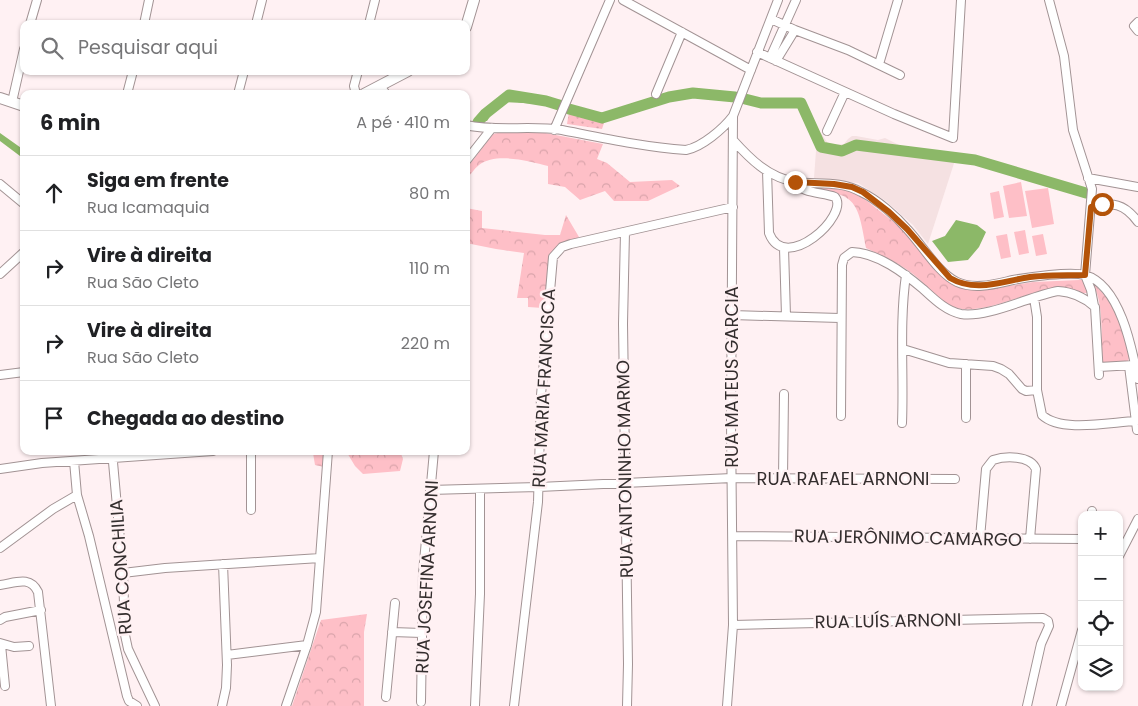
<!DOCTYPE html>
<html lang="pt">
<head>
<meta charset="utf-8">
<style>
	body { margin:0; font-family:Poppins,sans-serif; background:#f6f6f6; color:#202124 }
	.controls { position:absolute; right:15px; bottom:15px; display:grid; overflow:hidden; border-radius:10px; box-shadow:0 1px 4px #0004 }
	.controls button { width:45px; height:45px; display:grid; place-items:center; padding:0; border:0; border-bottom:1px solid #e0e0e0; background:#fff; color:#202124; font:25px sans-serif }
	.stop { position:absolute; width:15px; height:15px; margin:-11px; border:4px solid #b45309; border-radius:50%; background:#fff }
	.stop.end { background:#b45309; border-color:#fff; box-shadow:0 1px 5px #0008 }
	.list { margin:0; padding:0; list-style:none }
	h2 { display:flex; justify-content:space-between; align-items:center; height:65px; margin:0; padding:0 20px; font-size:21px }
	h2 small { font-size:16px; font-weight:400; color:#757577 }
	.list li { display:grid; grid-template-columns:32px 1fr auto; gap:15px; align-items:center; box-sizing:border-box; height:75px; padding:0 20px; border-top:1px solid #e0e0e0 }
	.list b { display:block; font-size:19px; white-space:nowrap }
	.list p { margin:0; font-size:16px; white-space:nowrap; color:#757577 }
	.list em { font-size:16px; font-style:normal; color:#757577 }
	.icon { flex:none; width:28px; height:28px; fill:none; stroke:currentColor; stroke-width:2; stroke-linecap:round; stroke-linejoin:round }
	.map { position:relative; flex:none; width:1138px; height:706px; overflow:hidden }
	.search { position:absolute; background:#fff; box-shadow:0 1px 4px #0004; left:20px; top:20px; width:450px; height:55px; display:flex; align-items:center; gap:12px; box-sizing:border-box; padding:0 18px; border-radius:10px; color:#757577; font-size:19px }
	.panel { position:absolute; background:#fff; box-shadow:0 1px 4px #0004; left:20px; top:90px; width:450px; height:365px; border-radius:10px }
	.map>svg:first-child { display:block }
	.built { fill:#f5e1e2 }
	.green { fill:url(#green-dots) }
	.forest { fill:url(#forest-crowns) }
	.pitch { fill:#febfc7 }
	.water { fill:#8cb868 }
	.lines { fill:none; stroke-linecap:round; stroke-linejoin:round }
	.river { stroke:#8cb868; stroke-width:11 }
	.minor-casing { stroke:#a29394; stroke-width:10 }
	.major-casing { stroke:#a29394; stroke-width:12 }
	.minor { stroke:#fff; stroke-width:8 }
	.major { stroke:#fff; stroke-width:10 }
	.route { stroke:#b45309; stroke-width:6 }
	.labels { text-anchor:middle; stroke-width:5; stroke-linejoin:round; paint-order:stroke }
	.street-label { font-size:18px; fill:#342e2e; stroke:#fff1f3 }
</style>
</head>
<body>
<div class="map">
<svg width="1138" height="706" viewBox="0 0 1138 706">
	<defs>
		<pattern id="green-dots" width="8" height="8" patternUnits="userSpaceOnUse" patternTransform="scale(1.25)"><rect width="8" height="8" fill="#febfc7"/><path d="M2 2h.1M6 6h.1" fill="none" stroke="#daa4ab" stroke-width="1.8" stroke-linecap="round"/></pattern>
		<pattern id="forest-crowns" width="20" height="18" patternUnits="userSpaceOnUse" patternTransform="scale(1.25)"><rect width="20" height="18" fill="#febfc7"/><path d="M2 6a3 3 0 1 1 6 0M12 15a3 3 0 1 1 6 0" fill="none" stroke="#daa4ab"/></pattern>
	</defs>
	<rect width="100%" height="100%" fill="#fff1f3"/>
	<!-- built -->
	<path class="built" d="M821,133L829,145L844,144L848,139L852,136H856L878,140L885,138L901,146L932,153L957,154L928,244L913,225L886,201L858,183L814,178L817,137Z"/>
	<!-- green -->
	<path class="green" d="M569,112L605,120L602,129L567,124Z"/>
	<!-- forest -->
	<path class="forest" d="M507,131L540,132L603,144L597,159L607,163L630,182L672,180L680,186L648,201H614L605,191L580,200L565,187L548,184V166C529,161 496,152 479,165C474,169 470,175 466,180V169L493,134Z
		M799,184L849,189L867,201L904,230L935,269L948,281L954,285L973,289L985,290L1033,282L1079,280H1082L1087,288L1088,293C1077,294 1067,286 1055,288C1028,291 980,317 954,307C938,301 926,284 913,274C899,263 882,256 866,248C857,194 854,195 800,187Z
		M466,208L482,211V228L545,235H560L566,215L579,237L552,251L543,308L528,307V298H517L524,253L496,249L466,243Z
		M1093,284C1116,302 1122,328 1130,355L1128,361L1103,363C1100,337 1105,307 1093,284Z
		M326,451L324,467L315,465L313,453L299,452Z
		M346,451H400L403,459L400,471L363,474L355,466Z
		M367,614L364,632V706H292L321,620Z"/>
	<!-- pitch -->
	<path class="pitch" d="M1021,182L1027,216L1009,218L1003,186Z
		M1048,188L1054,224L1032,228L1025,191Z
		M999,191L1004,217L994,219L990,193Z
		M1025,230L1029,253L1019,255L1014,232Z
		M1007,234L1011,257L1001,259L996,236Z
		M1043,234L1047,254L1036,256L1032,236Z"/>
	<!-- water -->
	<path class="water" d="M504,98L564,100L561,105L505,102L493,112L487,121H477L483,115Z
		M0,133L24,150V159L0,141Z
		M956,220L977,225L986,232L979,247L968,260L948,262L932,241L945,236Z"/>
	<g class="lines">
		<!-- river -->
		<path class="river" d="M745,99L761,103H801L821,147L842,151L856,145L975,160L1086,193
			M569,109L602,118L669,97L693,93L735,97
			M478,122L485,114L509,95L546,101L559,105"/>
		<!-- minor casing -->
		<g class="minor-casing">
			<path id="minor" d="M623,0L751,70
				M1049,0L1064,56L1073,130L1092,189L1085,275L1091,290L1094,306
				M771,19L795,30L848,50L900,75
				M1138,22L1134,26L1138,31
				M30,24L37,0
				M144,24L149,0
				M256,24L262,0
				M369,24L375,0
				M757,52L894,114L953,138L961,0
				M770,58L796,0
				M776,61L795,30
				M879,64L898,0
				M380,86L386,94
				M127,94L133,71
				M238,94L244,71
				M356,94L354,86L358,71
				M656,94L682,32
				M12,102L24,49
				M466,125C497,132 530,125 562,130C603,138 644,147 686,150C702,147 723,129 733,116
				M554,130L610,0
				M827,131L845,92
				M733,140C750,159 768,177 795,182C817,185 840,180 861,192C878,200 896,216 908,230C922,245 939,274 957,282C975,290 995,284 1013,280C1029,277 1070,271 1085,275C1120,285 1132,348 1138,379
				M466,161L492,128
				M767,171L769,233C785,275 850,215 835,197C823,192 802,194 795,182
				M1088,178L1138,187
				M0,184L24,204
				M1091,207C1113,202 1124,203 1138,222
				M625,232L623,324L628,664L627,706
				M784,248L786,316
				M0,274L24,252
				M1034,298L1037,317V390
				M732,315L840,318
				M903,349L949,363L993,366L1001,369L1009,374L1022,389L1026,391L1037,390L1042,415C1061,433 1111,422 1136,421
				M966,364V418
				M1129,366L1137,430
				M1099,367L1134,365
				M0,375L24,372
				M841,416L842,265L844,258L852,252C878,253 904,273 923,289C934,299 946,311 961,314C988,318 1030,296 1058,291C1073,292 1084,297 1095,307L1099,375
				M902,423C904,374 899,324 906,275
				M112,451L123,573L125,635L128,649L155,706
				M74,461L77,495L89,536L127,696L129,701L137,706
				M0,469L42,463L213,451
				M783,478L784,394
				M430,490L539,487L732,478L955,479
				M251,510V451
				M1092,515V511
				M733,536L1082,539
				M980,538L986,469L993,460C1005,456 1030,455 1036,469L1030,539
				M0,548L53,509L77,495
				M1119,556L1138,519
				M123,573L165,568L320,558
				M0,585C15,583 30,575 38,592L51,706
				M0,620L5,617L41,610
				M733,625L1043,618L1048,621L1049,626L1041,644L1027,706
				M392,632L422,633
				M0,643L14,647L29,646
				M1,645L5,686
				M227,655L307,645
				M386,697L395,603
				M421,702L423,573L434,451
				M222,706L226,688L227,665L223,564
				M286,706L307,645L316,612L328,451
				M475,706L480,594V489
				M514,706L538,502L541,395L553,257L562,247L571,244L733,207
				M727,706L733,625L731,422L733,116L778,0
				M1061,706L1082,630"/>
		</g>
		<!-- major casing -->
		<g class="major-casing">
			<path id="major" d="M466,27L474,0
				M364,94L408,71
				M0,98L24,106"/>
		</g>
		<!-- minor -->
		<use href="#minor" class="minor"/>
		<!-- major -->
		<use href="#major" class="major"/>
	</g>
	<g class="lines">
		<!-- route -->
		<path class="route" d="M795,182L834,184L852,187L863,192L889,212L907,229L950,278C976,293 1003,281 1030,277C1048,275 1067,275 1085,275L1091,207L1102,204"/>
	</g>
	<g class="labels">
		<!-- street labels -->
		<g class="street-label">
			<text transform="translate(732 377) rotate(-90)" y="6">RUA MATEUS GARCIA</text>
			<text transform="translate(544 388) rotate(-87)" y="6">RUA MARIA FRANCISCA</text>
			<text transform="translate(625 469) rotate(-91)" y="6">RUA ANTONINHO MARMO</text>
			<text x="843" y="485">RUA RAFAEL ARNONI</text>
			<text transform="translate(908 538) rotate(1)" y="6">RUA JERÔNIMO CAMARGO</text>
			<text transform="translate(121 567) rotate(-94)" y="6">RUA CONCHILIA</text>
			<text transform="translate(427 577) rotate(-87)" y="6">RUA JOSEFINA ARNONI</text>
			<text transform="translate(888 621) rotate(-1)" y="6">RUA LUÍS ARNONI</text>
		</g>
	</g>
</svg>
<div class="controls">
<button>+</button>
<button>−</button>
<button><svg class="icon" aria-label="locate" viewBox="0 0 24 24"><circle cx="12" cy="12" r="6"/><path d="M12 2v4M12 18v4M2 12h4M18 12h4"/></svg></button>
<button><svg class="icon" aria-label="layers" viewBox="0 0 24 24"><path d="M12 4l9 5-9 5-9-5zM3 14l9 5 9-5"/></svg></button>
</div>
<div class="stop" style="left:1102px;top:204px"></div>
<div class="stop end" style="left:795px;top:182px"></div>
<div class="search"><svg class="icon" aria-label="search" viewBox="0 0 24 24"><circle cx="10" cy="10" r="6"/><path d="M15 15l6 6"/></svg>Pesquisar aqui</div>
<section class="panel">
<h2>6 min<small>A pé · 410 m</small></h2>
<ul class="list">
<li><svg class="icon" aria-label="ahead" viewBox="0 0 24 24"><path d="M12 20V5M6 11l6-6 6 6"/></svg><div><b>Siga em frente</b><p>Rua Icamaquia</p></div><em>80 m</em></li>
<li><svg class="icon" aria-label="right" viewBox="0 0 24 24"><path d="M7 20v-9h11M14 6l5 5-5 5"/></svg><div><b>Vire à direita</b><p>Rua São Cleto</p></div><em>110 m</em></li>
<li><svg class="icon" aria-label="right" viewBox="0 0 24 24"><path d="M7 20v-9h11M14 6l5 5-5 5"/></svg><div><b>Vire à direita</b><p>Rua São Cleto</p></div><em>220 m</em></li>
<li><svg class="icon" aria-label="arrive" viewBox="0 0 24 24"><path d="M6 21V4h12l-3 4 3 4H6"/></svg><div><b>Chegada ao destino</b></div></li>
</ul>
</section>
</div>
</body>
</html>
